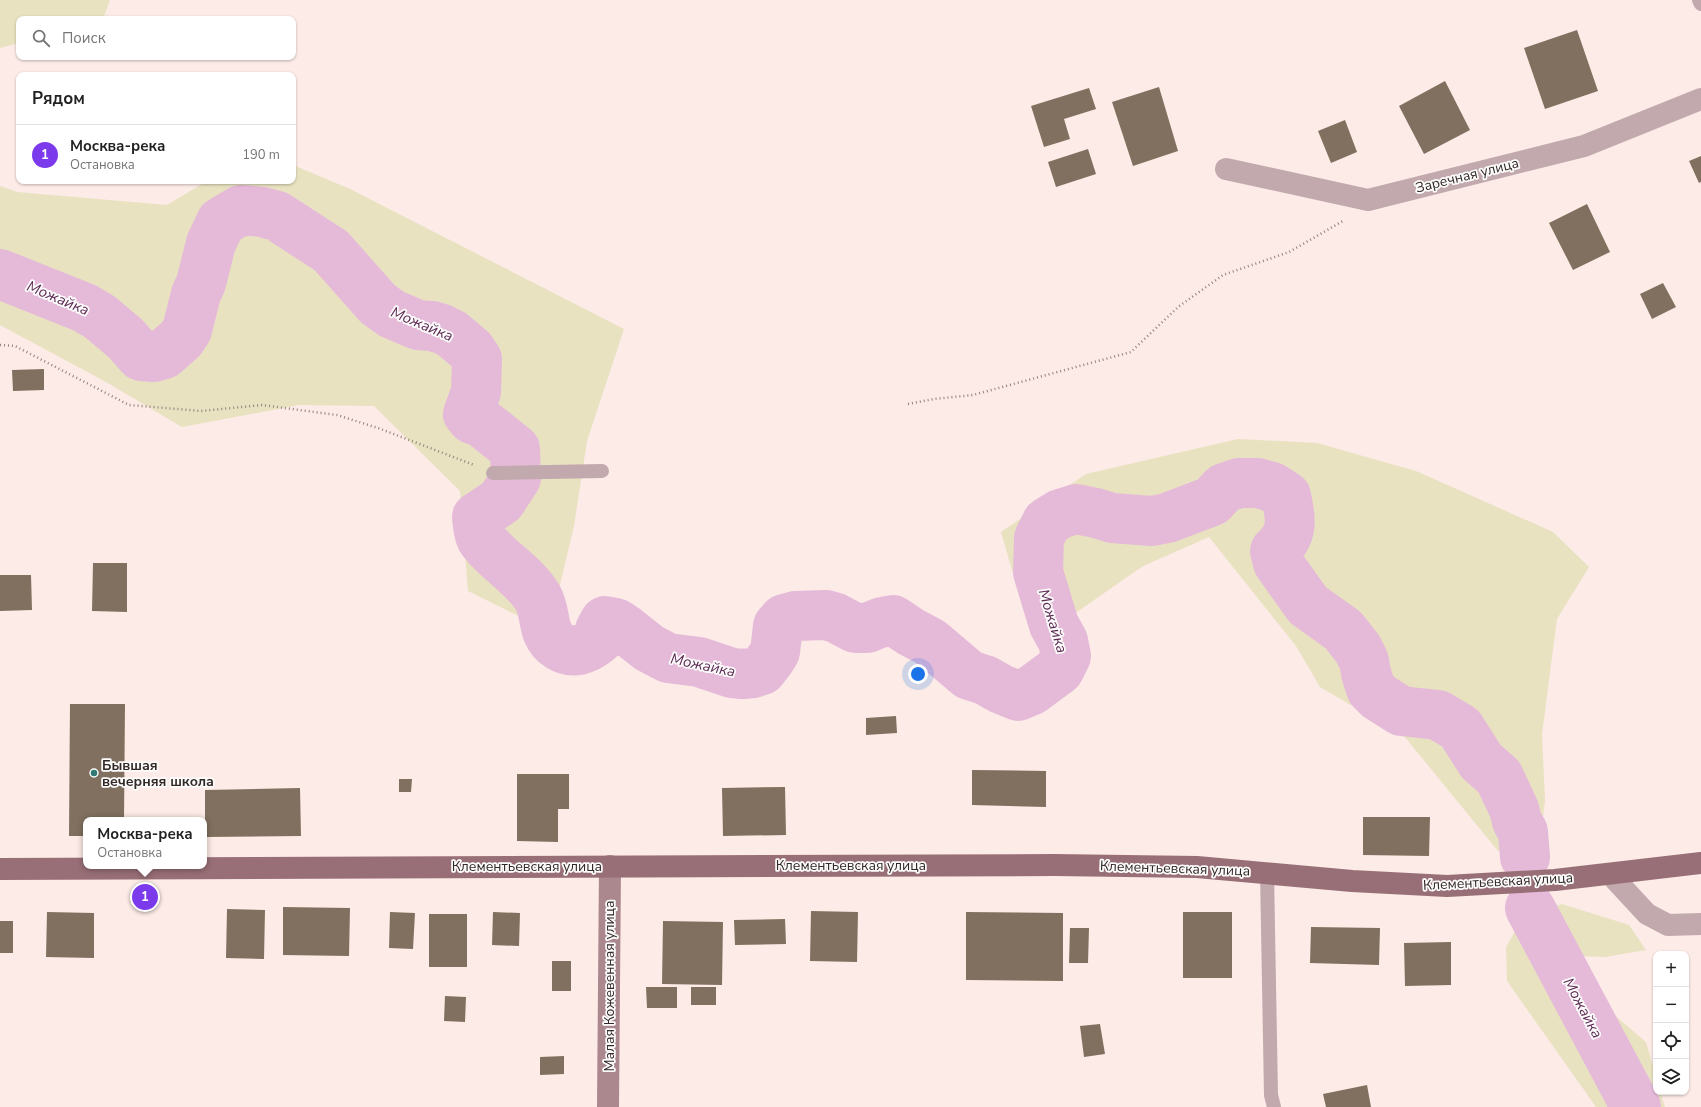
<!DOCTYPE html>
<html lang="ru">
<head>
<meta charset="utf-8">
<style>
	body { margin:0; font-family:"Nunito Sans",sans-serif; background:#f6f6f6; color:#222 }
	.controls { position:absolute; right:12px; bottom:12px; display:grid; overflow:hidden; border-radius:8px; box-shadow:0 1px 3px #0004 }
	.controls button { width:36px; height:36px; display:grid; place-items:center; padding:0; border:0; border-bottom:1px solid #e0e0e0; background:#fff; color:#222; font:20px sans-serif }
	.you { position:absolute; left:918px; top:674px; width:14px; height:14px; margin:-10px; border:3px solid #fff; border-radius:50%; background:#1a73e8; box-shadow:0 0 0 6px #1a73e833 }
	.badge { display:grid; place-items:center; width:26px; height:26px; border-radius:50%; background:#7c3aed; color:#fff; font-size:13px; font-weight:700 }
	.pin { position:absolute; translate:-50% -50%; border:2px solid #fff; box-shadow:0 1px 4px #0006 }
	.popup { position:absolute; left:83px; top:817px; width:124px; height:52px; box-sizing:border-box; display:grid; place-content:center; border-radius:8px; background:#fff; filter:drop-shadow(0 1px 3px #0005); font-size:13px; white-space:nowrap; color:#767676 }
	.popup b { font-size:15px; color:#222 }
	.popup::after { content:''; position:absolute; left:50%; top:100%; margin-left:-8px; border:8px solid transparent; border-top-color:#fff }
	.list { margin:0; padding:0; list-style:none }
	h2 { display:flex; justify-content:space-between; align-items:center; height:52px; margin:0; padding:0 16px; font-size:17px }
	h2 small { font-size:13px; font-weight:400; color:#767676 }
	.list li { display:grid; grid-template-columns:26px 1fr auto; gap:12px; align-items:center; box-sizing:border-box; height:60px; padding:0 16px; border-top:1px solid #e0e0e0 }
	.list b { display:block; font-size:15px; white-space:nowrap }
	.list p { margin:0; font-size:13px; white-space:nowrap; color:#767676 }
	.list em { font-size:13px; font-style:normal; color:#767676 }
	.icon { flex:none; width:22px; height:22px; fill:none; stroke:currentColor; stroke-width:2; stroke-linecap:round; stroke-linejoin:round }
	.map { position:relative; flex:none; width:1701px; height:1107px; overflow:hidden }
	.search { position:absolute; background:#fff; box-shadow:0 1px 3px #0004; left:16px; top:16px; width:280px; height:44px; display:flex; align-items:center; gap:10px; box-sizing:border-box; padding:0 14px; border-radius:8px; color:#767676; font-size:15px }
	.panel { position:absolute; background:#fff; box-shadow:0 1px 3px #0004; left:16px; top:72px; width:280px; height:112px; border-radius:8px }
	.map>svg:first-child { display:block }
	.green { fill:#e9e2c1 }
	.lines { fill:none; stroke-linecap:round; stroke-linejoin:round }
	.river { stroke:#e5bad9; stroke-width:50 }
	.building { fill:#81705f }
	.path { stroke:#91837f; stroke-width:2.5; stroke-dasharray:1 3; stroke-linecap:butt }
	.lane { stroke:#c2a9ad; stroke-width:14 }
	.street { stroke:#c2a9ad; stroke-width:22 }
	.secondary { stroke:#ab878e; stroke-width:22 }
	.primary { stroke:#996f77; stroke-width:22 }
	.poi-dot { fill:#317973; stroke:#fcfcfc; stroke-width:1.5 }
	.labels { text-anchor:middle; stroke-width:3.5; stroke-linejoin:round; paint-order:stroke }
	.street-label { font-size:14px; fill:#332825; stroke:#fcfcfc }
	.poi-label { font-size:14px; font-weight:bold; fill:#332825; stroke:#fcfcfc; text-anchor:start }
	.water-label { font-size:15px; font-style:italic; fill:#5e2a53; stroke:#fcfcfc }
</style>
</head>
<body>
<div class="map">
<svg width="1701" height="1107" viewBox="0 0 1701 1107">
	<rect width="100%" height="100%" fill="#fcebe6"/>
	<!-- green -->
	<path class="green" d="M0,0H110L103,19H19V43L0,48Z
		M293,165L350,189L624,329L587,441L574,526L549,631L468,591L460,491L374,406L299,405L182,427L106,382L0,325V186L17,192L167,205L207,181H293Z
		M1238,439L1317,443L1416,471L1553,532L1589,567L1557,619L1542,734L1545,801L1539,846L1498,851L1404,736L1320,687L1296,646L1209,537L1143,566L1077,612L1018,591L1001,532L1086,474Z
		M1562,904L1629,925L1646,950L1605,957L1548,955L1606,1008L1646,1042L1656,1077V1092H1660L1665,1107H1596L1507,981L1506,947L1523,917Z"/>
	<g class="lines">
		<!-- river -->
		<path class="river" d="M0,274L85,308L100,317L125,338L141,356L154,357L164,354L181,339L187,330L196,294L201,283L211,243L221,222L241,210L262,212L277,216L331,251L378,304L392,314L418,325L432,326L442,329L452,334L471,350L477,359L476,392L468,414L472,419L481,422L515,449L516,478L501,501L477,517C478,524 478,532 481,538C485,545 492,551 497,556C511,569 528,581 538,598C547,614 541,635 559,646C573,655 587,649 598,640L600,630L605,621L616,623L625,629L649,648L668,658L699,662L732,673L743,674L753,673L762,670L769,661L775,652L778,626L784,619L795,616L826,615L836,618L855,628H867L882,622L893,620L911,632L930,642L969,675L985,680L1001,689L1018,696L1032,690L1059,670L1066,656L1063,641L1054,625L1038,572L1039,538L1047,522L1060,514L1076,509L1096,513L1112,518L1152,521L1167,518L1212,501L1224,488L1239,483H1258L1272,487L1286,496C1291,518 1294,534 1275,551L1278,563L1308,605L1343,630L1358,649L1364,661L1366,673L1371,689L1379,697L1401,711L1438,715L1460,728L1481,761L1499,777L1514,809L1517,821L1523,832L1525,857
			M1530,908L1636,1107"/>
	</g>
	<!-- building -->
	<path class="building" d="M1577,30L1598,91L1545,109L1524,48Z
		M1445,81L1470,130L1424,154L1399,106Z
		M1159,87L1178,151L1133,166L1112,102Z
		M1089,88L1096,109L1064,119L1070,139L1044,147L1031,106Z
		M1345,120L1357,152L1331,163L1318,131Z
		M1088,149L1096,174L1056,187L1048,162Z
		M1701,156V182L1699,183L1689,161Z
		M1587,204L1610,252L1573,270L1549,223Z
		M1663,283L1676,307L1652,319L1640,294Z
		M44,369V390L13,391L12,370Z
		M93,563H127V612L92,611Z
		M0,575H31L32,610L0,611Z
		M70,704H125L124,820H86V836H69Z
		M896,716L897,733L866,735V718Z
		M972,770L1046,771V807L972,805Z
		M517,774H569V809H558V842L517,841Z
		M399,779H412L411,792H399Z
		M785,787L786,835L723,836L722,788Z
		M300,788L301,836L205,837V790Z
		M1363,817H1430L1429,856L1363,855Z
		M283,907L350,908L349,956L283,955Z
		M227,909L265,910L264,959L226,958Z
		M811,911L858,912L857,962L810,961Z
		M47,912L94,913V958L46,957Z
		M390,912L415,913L413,949L389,948Z
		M493,912L520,913L519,946L492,945Z
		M966,912L1063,913V981L966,980Z
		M1183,912H1232V978H1183Z
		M429,914H467V967H429Z
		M785,919L786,944L735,945L734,920Z
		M0,921H13V953H0Z
		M663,921L723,922L722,985L662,984Z
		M1311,927L1380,928L1379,965L1310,963Z
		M1070,928H1089L1088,963H1069Z
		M1451,942V985L1405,986L1404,943Z
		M552,961H571V991H552Z
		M646,987H677V1008H647Z
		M691,987H716V1005H691Z
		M445,996L466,997L465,1022L444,1021Z
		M1100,1024L1105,1054L1084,1057L1080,1026Z
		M564,1056V1074L540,1075V1057Z
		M1367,1085L1371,1107H1326L1323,1094Z"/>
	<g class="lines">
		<!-- path -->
		<path class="path" d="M0,345L15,346L129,405L201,411L262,405L337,415L378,428L474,465
			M908,404L934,399L973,395L1131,352L1178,307L1223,275L1289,252L1343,221"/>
		<!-- lane -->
		<path class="lane" d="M1699,0L1701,4
			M493,473L602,471
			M1267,872L1271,1095L1274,1107"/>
		<!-- street -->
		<path class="street" d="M1226,169L1368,200L1584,146L1701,99
			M1610,874L1647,914L1668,925L1701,924"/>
		<!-- secondary -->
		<path class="secondary" d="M608,1107L610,866"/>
		<!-- primary -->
		<path class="primary" d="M0,869L1054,865L1197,867L1352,881L1447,886L1555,880L1701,863"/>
	</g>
	<!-- markers -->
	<circle class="poi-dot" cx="94" cy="773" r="4"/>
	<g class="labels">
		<!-- street labels -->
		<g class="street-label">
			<text transform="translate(1467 175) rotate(-14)" y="5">Заречная улица</text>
			<text x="851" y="870">Клементьевская улица</text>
			<text x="527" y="871">Клементьевская улица</text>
			<text transform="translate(1175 868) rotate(2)" y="5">Клементьевская улица</text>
			<text transform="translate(1498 881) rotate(-3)" y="5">Клементьевская улица</text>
			<text transform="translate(609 986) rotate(-90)" y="5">Малая Кожевенная улица</text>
		</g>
		<!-- poi labels -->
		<g class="poi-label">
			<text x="102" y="770">Бывшая<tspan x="102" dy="16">вечерняя школа</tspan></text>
		</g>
		<!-- water labels -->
		<g class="water-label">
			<text transform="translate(58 298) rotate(23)" y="5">Можайка</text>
			<text transform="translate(422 324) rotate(23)" y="5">Можайка</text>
			<text transform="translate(1053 621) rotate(73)" y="5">Можайка</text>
			<text transform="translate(703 665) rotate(12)" y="5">Можайка</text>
			<text transform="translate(1583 1008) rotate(62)" y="5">Можайка</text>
		</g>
	</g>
</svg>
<div class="controls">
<button>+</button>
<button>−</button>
<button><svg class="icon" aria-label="locate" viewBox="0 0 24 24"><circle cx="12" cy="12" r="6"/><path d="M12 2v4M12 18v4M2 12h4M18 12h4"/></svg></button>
<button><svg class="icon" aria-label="layers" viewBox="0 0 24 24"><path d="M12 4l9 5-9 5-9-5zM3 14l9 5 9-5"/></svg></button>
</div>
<div class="you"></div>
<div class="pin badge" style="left:145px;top:897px">1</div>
<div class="popup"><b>Москва-река</b>Остановка</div>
<div class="search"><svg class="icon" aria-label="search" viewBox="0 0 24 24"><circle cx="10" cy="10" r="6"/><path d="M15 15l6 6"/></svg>Поиск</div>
<section class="panel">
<h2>Рядом<small></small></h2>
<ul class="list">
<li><span class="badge">1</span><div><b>Москва-река</b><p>Остановка</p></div><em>190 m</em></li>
</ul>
</section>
</div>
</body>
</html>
